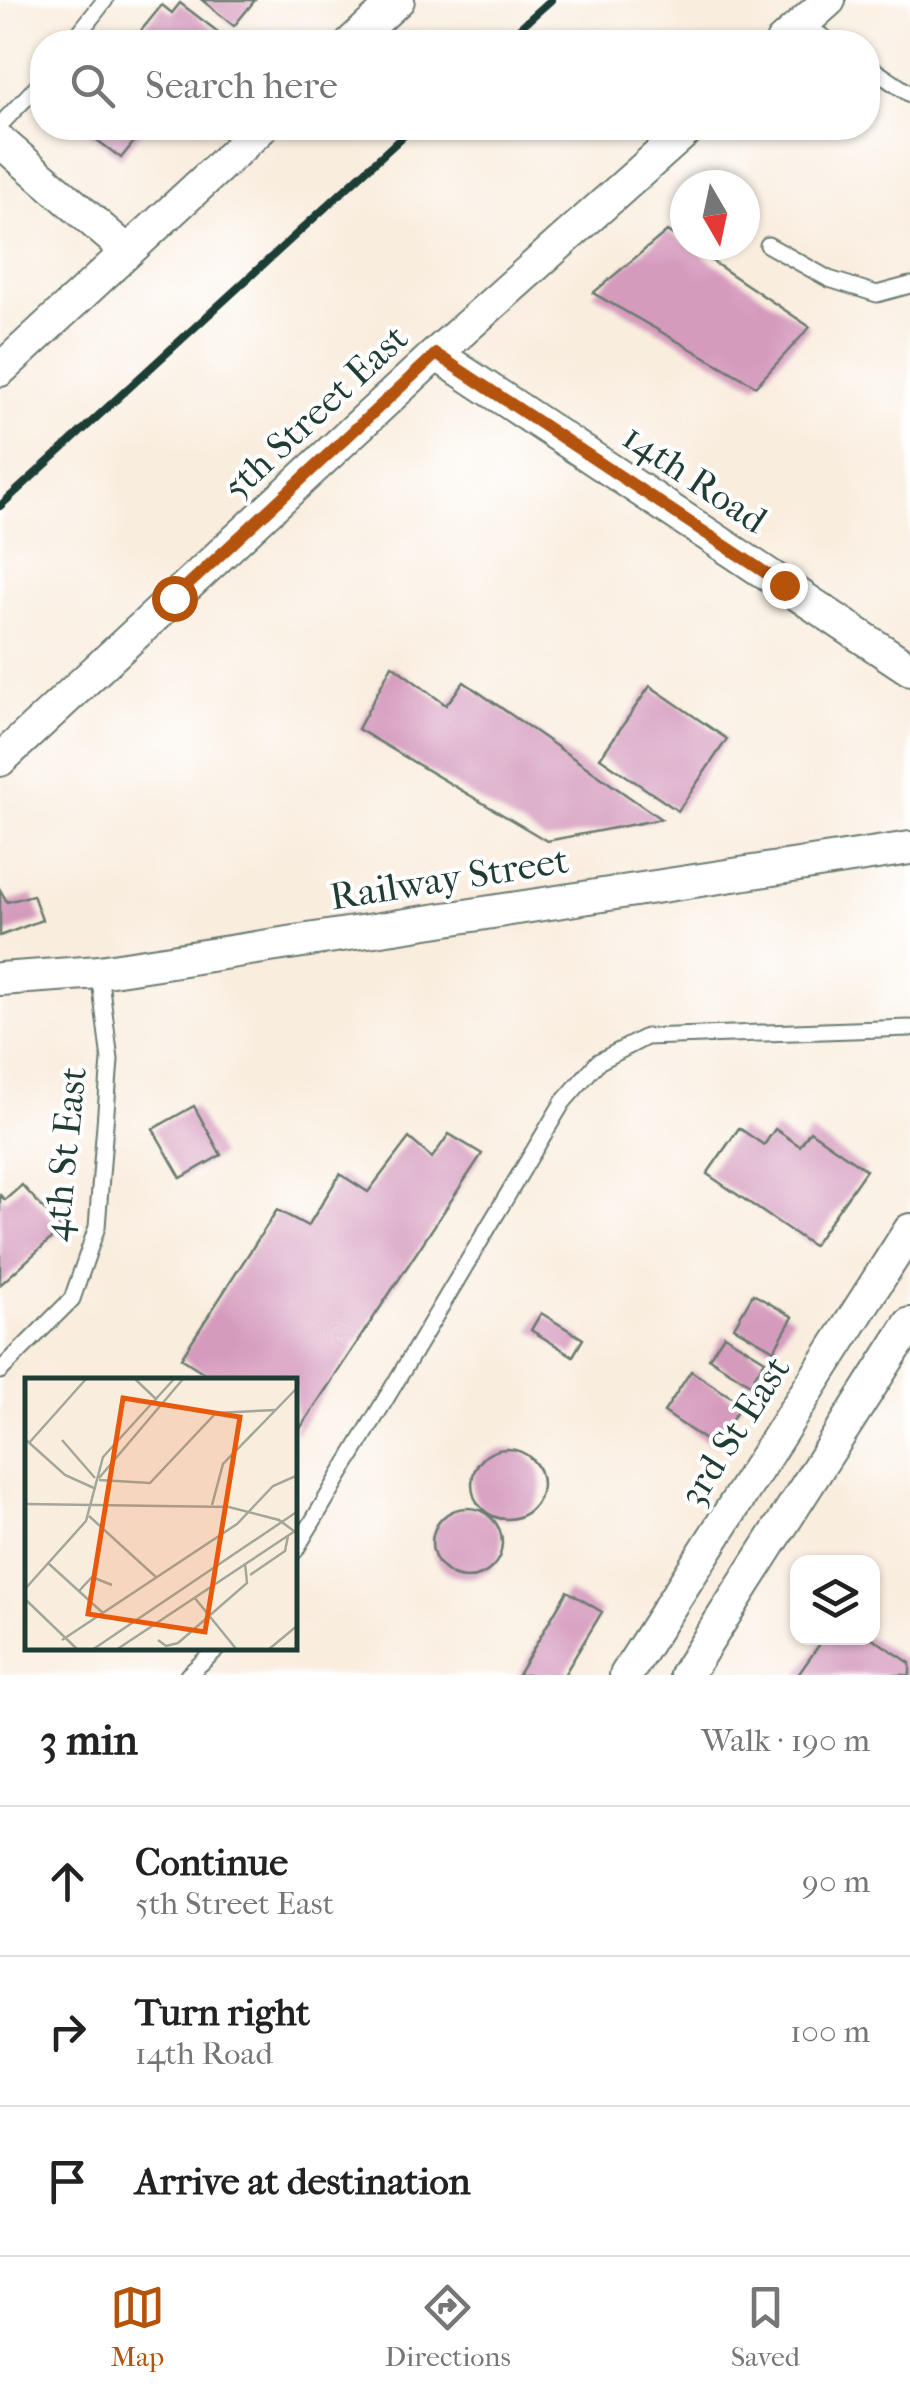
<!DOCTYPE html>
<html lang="en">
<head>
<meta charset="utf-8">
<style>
	body { margin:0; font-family:"IM FELL French Canon",serif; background:#f6f6f6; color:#222 }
	.controls { position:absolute; right:30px; bottom:30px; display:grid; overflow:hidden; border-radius:20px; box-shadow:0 2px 8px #0004 }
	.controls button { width:90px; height:90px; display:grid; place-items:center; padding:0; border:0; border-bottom:2px solid #e0e0e0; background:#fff; color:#222; font:50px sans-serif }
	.compass { position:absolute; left:670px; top:170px; width:90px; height:90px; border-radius:50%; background:#fff; box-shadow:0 2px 8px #0004; rotate:171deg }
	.stop { position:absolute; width:30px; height:30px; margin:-22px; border:8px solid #b45309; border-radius:50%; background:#fff }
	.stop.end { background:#b45309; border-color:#fff; box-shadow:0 2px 10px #0008 }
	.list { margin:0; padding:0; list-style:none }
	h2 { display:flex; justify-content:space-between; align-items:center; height:130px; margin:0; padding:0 40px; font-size:42px }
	h2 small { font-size:32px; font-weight:400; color:#767676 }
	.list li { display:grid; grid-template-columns:65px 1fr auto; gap:30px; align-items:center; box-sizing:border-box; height:150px; padding:0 40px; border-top:2px solid #e0e0e0 }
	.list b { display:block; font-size:38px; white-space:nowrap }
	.list p { margin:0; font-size:32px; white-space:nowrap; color:#767676 }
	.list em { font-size:32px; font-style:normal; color:#767676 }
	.icon { flex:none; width:55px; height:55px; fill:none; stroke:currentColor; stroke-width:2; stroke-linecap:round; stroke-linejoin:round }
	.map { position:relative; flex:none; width:910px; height:1675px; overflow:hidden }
	.search { position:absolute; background:#fff; box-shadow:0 2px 8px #0004; left:30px; right:30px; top:30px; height:110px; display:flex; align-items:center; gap:25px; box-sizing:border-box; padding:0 35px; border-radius:40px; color:#767676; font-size:38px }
	.sheet { height:580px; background:#fff }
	nav { display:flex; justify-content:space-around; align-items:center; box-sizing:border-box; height:140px; border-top:2px solid #e0e0e0; background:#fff; font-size:28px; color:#767676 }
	nav a { display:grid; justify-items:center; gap:5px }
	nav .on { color:#b45309 }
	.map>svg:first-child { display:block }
	.building { fill:#d59bbd }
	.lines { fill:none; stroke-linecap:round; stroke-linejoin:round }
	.lane-casing { stroke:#6b7b70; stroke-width:19 }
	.street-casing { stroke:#6b7b70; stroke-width:36 }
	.lane { stroke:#fff; stroke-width:15 }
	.street { stroke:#fff; stroke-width:32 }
	.rail { stroke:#1f3d34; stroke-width:8 }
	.route { stroke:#b45309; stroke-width:12 }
	.labels { text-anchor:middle; stroke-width:8; stroke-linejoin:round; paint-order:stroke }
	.street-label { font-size:38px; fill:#1f3d34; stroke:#fff }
	.inset-road { fill:none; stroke:#a2a79a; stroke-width:2.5 }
	.view { fill:#e8590c; fill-opacity:0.15; stroke:#e8590c; stroke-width:5 }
	.inset-edge { fill:none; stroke:#1f3d34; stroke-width:5 }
</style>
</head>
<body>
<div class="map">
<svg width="910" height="1675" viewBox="0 0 910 1675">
	<rect width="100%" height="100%" fill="#fff"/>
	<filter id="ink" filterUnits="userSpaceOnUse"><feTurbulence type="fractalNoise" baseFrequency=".01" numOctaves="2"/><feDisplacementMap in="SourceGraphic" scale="20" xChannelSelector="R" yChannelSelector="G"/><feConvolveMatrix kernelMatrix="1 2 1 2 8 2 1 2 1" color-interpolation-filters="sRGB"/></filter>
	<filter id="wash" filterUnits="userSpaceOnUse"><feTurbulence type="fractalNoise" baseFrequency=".0048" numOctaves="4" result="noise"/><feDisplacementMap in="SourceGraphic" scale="40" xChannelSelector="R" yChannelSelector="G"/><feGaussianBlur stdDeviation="2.25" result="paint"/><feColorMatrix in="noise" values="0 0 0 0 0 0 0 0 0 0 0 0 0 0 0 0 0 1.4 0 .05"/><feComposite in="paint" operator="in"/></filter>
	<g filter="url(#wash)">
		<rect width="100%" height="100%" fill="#f9edde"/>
		<g id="blocks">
			<!-- building -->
			<path class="building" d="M202,0H255L234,26Z
				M180,3L222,35L216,42H141L135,38L162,5L172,13Z
				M81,128H145L121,158Z
				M667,231L810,327L756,386L593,293Z
				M392,665L446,705L464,682L661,819L547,841L358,729Z
				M650,686L727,739L678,811L600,758Z
				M0,890L7,902L33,895L42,920L0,936Z
				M194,1106L221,1155L181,1178L153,1129Z
				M739,1128L764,1145L775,1129L800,1146L810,1131L866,1170L813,1246L707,1174Z
				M449,1134L482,1154L295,1436V1380H204L207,1375L181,1358L277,1210L308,1226L340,1174L368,1192L409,1138L432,1158Z
				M22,1185L62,1229L0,1285V1195L5,1200Z
				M753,1294L793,1317L774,1350L734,1327Z
				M541,1313L583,1339L573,1356L531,1330Z
				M724,1335L765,1360L750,1384L709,1358Z
				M691,1371L742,1404L714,1446L664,1412Z
				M472 1484a35 35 0 1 1 70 0a35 35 0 1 1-70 0Z
				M432 1543a35 35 0 1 1 70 0a35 35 0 1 1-70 0Z
				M567,1591L602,1612L564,1675H518Z
				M824,1638H872L910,1663V1675H798Z"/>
		</g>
	</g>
	<g filter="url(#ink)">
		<use href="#blocks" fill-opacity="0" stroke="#6b7b70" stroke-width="2.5"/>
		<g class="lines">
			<!-- lane casing -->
			<g class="lane-casing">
				<path id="lane" d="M803,24L831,42
					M72,42L105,0
					M868,66L910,94
					M0,125L42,81
					M768,245L829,279L877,294L910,285
					M0,1371L72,1299L97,1227L110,1060L99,972
					M295,1551L563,1102L598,1062L646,1037L910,1028
					M188,1675L218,1648"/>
			</g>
			<!-- street casing -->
			<g class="street-casing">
				<path id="street" d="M352,42L398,0
					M782,42L829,0
					M0,141L127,251
					M436,354L910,669
					M0,370L261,128
					M0,760L436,354L689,128
					M0,979L99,972L910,848
					M626,1675L910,1230
					M686,1675L910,1324"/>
			</g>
			<!-- lane -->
			<use href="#lane" class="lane"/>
			<!-- street -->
			<use href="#street" class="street"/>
			<!-- rail -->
			<path class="rail" d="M504,42L551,0
				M0,506L412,128"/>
		</g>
	</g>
	<g class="lines" filter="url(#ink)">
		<!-- route -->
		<path class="route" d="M174,598L436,354L784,585"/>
	</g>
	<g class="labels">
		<!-- street labels -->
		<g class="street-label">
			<text transform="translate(315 412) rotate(-43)" y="13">5th Street East</text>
			<text transform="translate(695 478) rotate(34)" y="13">14th Road</text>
			<text transform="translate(449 878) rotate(-9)" y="13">Railway Street</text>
			<text transform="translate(64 1154) rotate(-84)" y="13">4th St East</text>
			<text transform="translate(734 1431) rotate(-57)" y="13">3rd St East</text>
		</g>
	</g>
	<!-- overview -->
	<g transform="translate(25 1378)">
		<rect width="272" height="272" fill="#f9edde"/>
		<path class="inset-road" d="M110,1L132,22M0,61L40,97L71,111M37,62L70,100M4,65L61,1M74,100L158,1M74,102L125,105L191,35L250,32M0,126L204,129L254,142L273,156M187,127L198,86L273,9M64,138L132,200M23,185L78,235M225,197L260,173L263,158M0,211L61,143L78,79L149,1M54,213L67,199L87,207M169,219L212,272M0,221L53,272M37,262L212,146L248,108L273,97M133,262L141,268L153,265L222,205L220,185M67,272L273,133M91,272L270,153M243,272L273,247"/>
		<path class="view" d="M98,20L215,39L180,254L63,236Z"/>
		<rect width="272" height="272" class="inset-edge"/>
	</g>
</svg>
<div class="controls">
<button><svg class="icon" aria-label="layers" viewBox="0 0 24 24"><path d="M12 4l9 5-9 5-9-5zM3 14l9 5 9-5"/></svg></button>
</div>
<svg class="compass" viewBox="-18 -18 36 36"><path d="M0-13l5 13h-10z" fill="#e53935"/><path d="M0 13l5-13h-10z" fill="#767676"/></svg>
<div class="stop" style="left:174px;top:598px"></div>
<div class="stop end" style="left:784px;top:585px"></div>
<div class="search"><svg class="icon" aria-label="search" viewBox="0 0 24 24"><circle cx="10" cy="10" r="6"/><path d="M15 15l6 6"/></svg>Search here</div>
</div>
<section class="sheet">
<h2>3 min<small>Walk · 190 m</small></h2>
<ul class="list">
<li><svg class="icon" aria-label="ahead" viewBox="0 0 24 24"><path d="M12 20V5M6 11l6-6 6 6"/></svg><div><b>Continue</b><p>5th Street East</p></div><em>90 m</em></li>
<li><svg class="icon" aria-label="right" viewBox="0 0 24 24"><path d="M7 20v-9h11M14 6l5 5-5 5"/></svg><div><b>Turn right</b><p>14th Road</p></div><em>100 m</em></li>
<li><svg class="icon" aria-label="arrive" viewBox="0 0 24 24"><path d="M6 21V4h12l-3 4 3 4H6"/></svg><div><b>Arrive at destination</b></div></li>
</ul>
</section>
<nav>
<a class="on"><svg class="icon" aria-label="map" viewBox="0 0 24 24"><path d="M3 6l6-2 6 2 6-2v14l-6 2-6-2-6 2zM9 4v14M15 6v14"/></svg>Map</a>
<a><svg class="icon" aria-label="directions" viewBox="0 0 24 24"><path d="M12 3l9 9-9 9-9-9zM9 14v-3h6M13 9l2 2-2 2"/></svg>Directions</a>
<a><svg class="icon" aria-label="saved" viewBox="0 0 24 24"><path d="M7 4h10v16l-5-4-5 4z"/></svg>Saved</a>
</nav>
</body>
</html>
